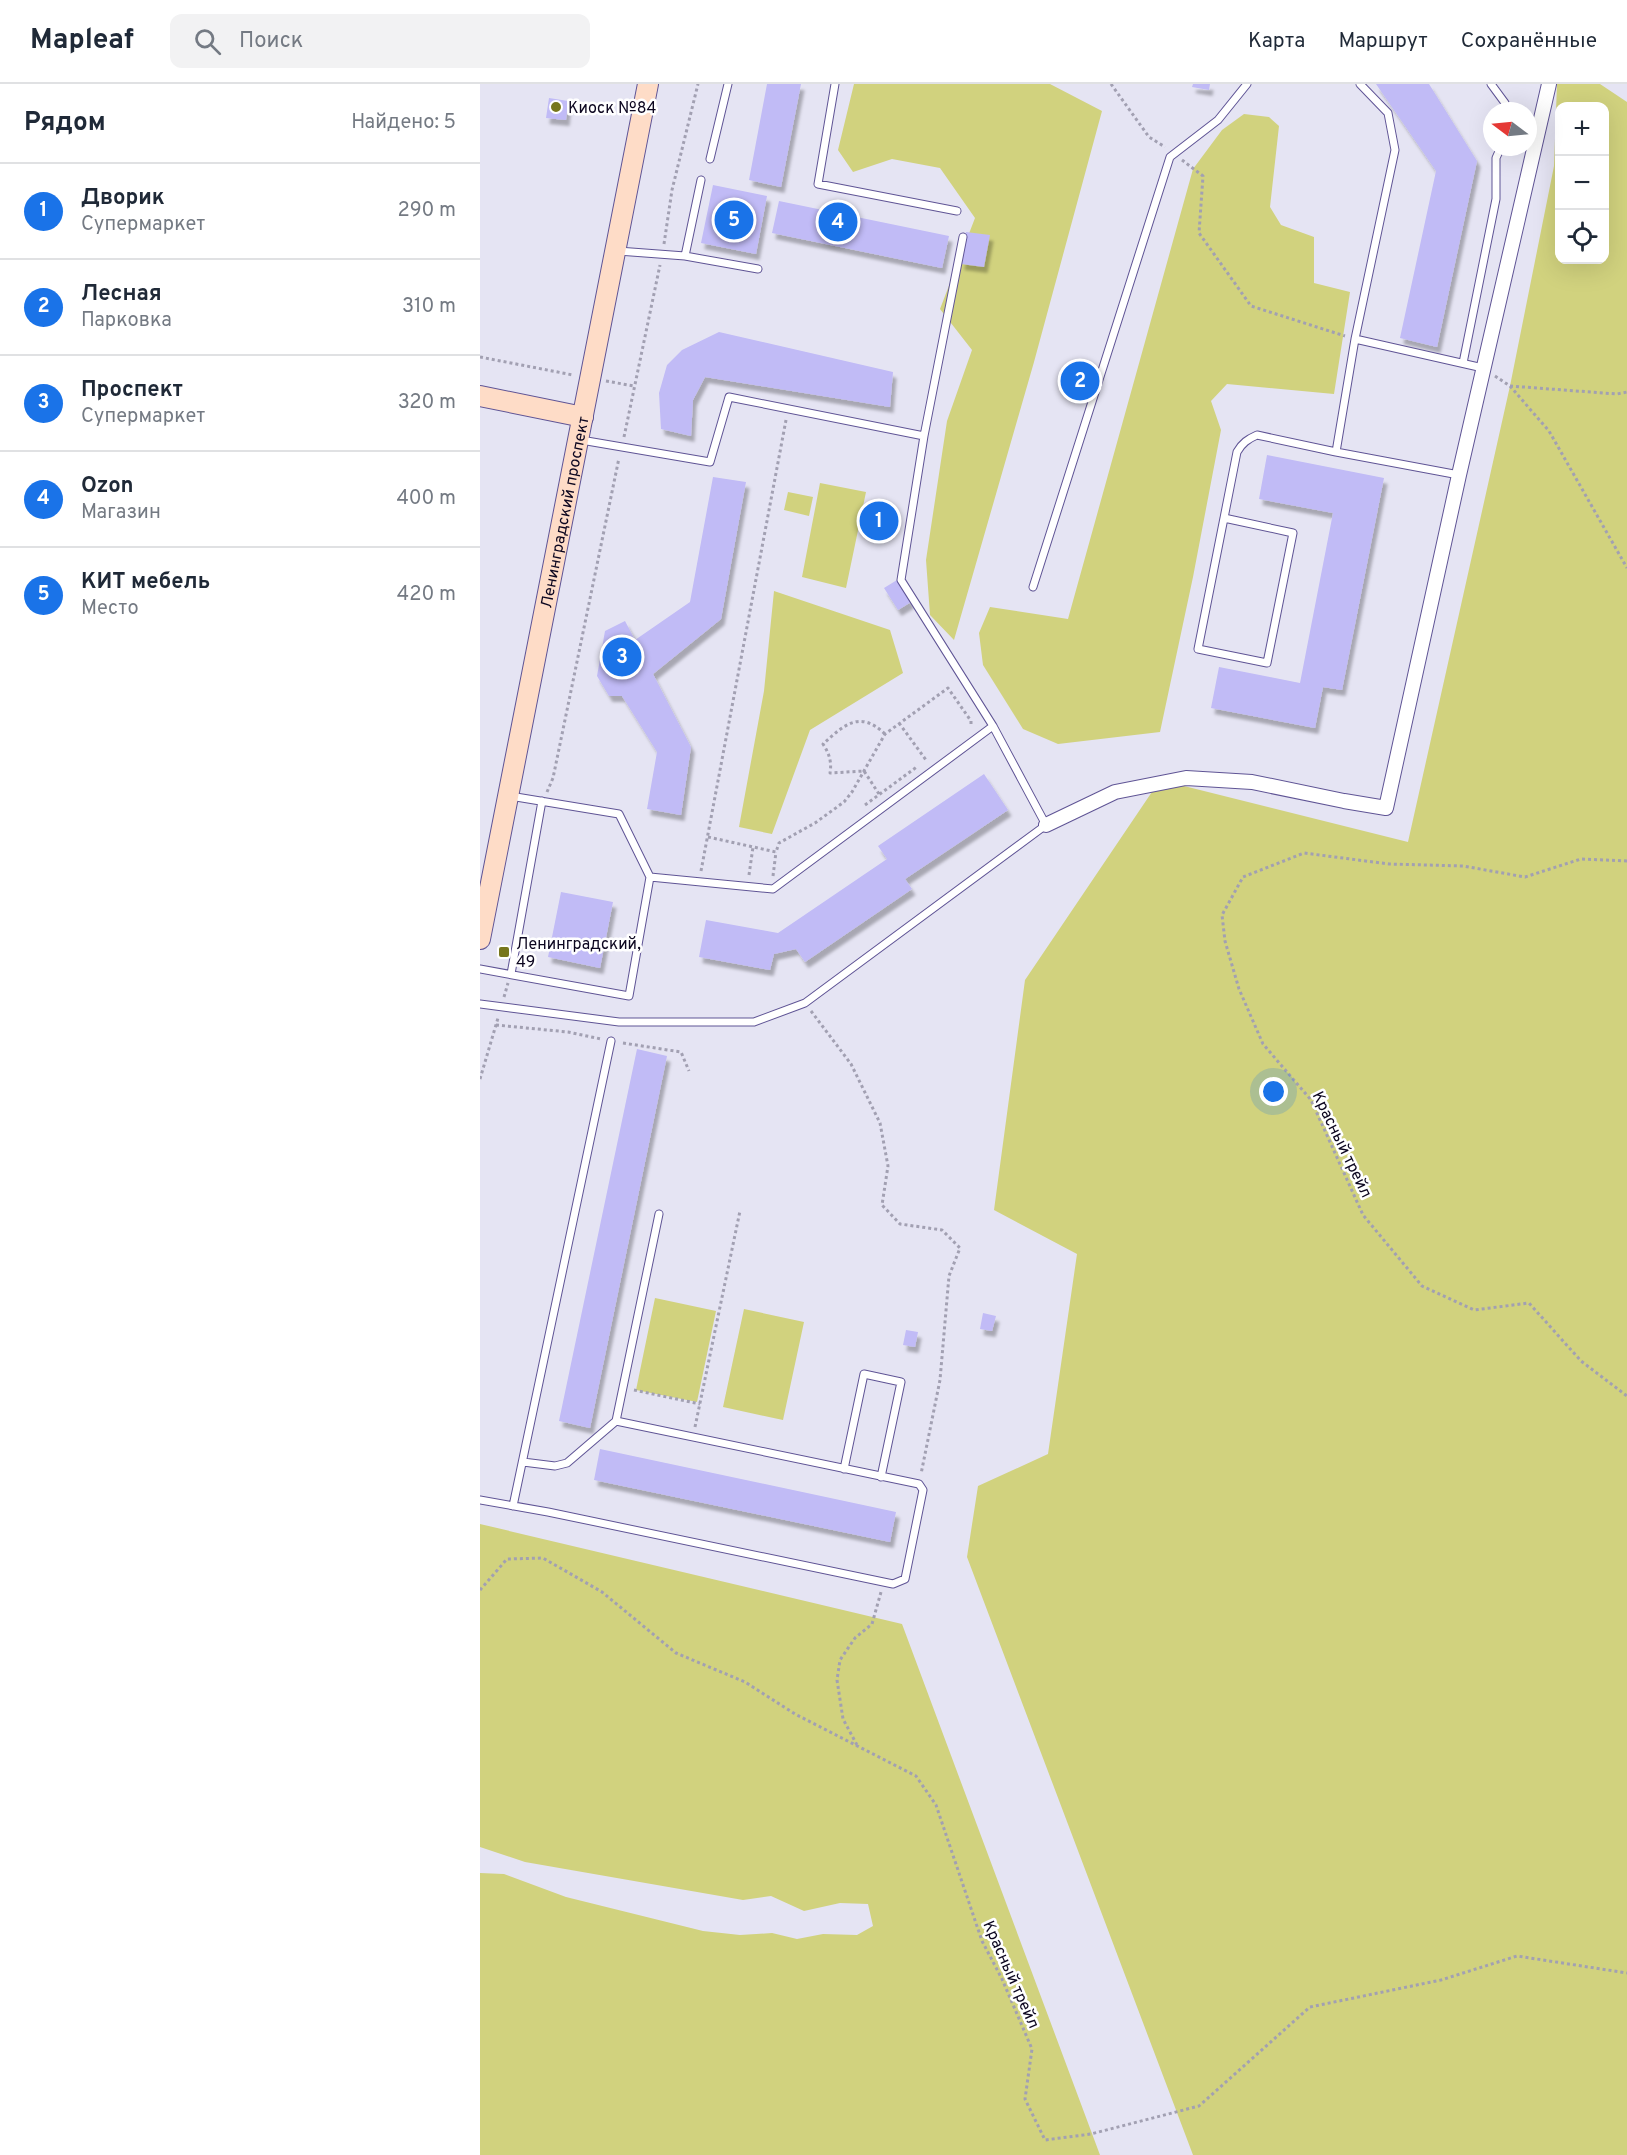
<!DOCTYPE html>
<html lang="ru">
<head>
<meta charset="utf-8">
<style>
	body { margin:0; font-family:Overpass,sans-serif; background:#f2f2f3; color:#1f2937 }
	.controls { position:absolute; right:18px; top:18px; display:grid; overflow:hidden; border-radius:12px; box-shadow:0 6px 24px #0002 }
	.controls button { width:54px; height:54px; display:grid; place-items:center; padding:0; border:0; border-bottom:2px solid #e0e1e3; background:#fff; color:#1f2937; font:30px sans-serif }
	.compass { position:absolute; left:1003px; top:18px; width:54px; height:54px; border-radius:50%; background:#fff; box-shadow:0 6px 24px #0002; rotate:286deg }
	.you { position:absolute; left:794px; top:1008px; width:21px; height:21px; margin:-15px; border:4px solid #fff; border-radius:50%; background:#1a73e8; box-shadow:0 0 0 9px #1a73e833 }
	.badge { display:grid; place-items:center; width:39px; height:39px; border-radius:50%; background:#1a73e8; color:#fff; font-size:20px; font-weight:700 }
	.pin { position:absolute; translate:-50% -50%; border:3px solid #fff; box-shadow:0 2px 6px #0006 }
	.list { margin:0; padding:0; list-style:none }
	h2 { display:flex; justify-content:space-between; align-items:center; height:78px; margin:0; padding:0 24px; font-size:26px }
	h2 small { font-size:20px; font-weight:400; color:#747a83 }
	.list li { display:grid; grid-template-columns:39px 1fr auto; gap:18px; align-items:center; box-sizing:border-box; height:96px; padding:0 24px; border-top:2px solid #e0e1e3 }
	.list b { display:block; font-size:22px; white-space:nowrap }
	.list p { margin:0; font-size:20px; white-space:nowrap; color:#747a83 }
	.list em { font-size:20px; font-style:normal; color:#747a83 }
	.icon { flex:none; width:33px; height:33px; fill:none; stroke:currentColor; stroke-width:2; stroke-linecap:round; stroke-linejoin:round }
	.map { position:relative; flex:none; width:1147px; height:2071px; overflow:hidden }
	header { display:flex; align-items:center; gap:36px; box-sizing:border-box; height:84px; padding:0 30px; background:#fff; border-bottom:2px solid #e0e1e3 }
	header strong { font-size:28px }
	nav { display:flex; gap:33px; margin-inline-start:auto; font-size:21px }
	.search { width:420px; height:54px; background:#f2f2f3; display:flex; align-items:center; gap:15px; box-sizing:border-box; padding:0 21px; border-radius:12px; color:#747a83; font-size:22px }
	main { display:flex }
	aside { flex:1; background:#fff }
	.map>svg:first-child { display:block }
	.green { fill:#d1d27e; fill-rule:evenodd }
	.building { fill:#c1bbf6; filter:url(#shadow) }
	.lines { fill:none; stroke-linecap:round; stroke-linejoin:round }
	.lane-casing { stroke:#5f5495; stroke-width:9 }
	.street-casing { stroke:#5f5495; stroke-width:16 }
	.secondary-casing { stroke:#5f5495; stroke-width:22 }
	.path { stroke:#a2a0b2; stroke-width:3; stroke-dasharray:3 3; stroke-linecap:butt }
	.lane { stroke:#fff; stroke-width:7 }
	.street { stroke:#fff; stroke-width:14 }
	.secondary { stroke:#fedcc7; stroke-width:20 }
	.poi-dot { fill:#77761c; stroke:#fff; stroke-width:2 }
	.labels { text-anchor:middle; stroke-width:5; stroke-linejoin:round; paint-order:stroke }
	.poi-label { font-size:16px; fill:#0c061f; stroke:#fff; text-anchor:start }
	.street-label { font-size:16px; fill:#0c061f; stroke:#fff }
</style>
</head>
<body>
<header>
<strong>Mapleaf</strong>
<div class="search"><svg class="icon" aria-label="search" viewBox="0 0 24 24"><circle cx="10" cy="10" r="6"/><path d="M15 15l6 6"/></svg>Поиск</div>
<nav><a>Карта</a><a>Маршрут</a><a>Сохранённые</a></nav>
</header>
<main>
<aside>
<h2>Рядом<small>Найдено: 5</small></h2>
<ul class="list">
<li><span class="badge">1</span><div><b>Дворик</b><p>Супермаркет</p></div><em>290 m</em></li>
<li><span class="badge">2</span><div><b>Лесная</b><p>Парковка</p></div><em>310 m</em></li>
<li><span class="badge">3</span><div><b>Проспект</b><p>Супермаркет</p></div><em>320 m</em></li>
<li><span class="badge">4</span><div><b>Ozon</b><p>Магазин</p></div><em>400 m</em></li>
<li><span class="badge">5</span><div><b>КИТ мебель</b><p>Место</p></div><em>420 m</em></li>
</ul>
</aside>
<div class="map">
<svg width="1147" height="2071" viewBox="0 0 1147 2071">
	<defs>
		<filter id="shadow"><feDropShadow dx="3.5" dy="6" stdDeviation="1.5" flood-color="#0004"/></filter>
	</defs>
	<rect width="100%" height="100%" fill="#e5e4f3"/>
	<!-- green -->
	<path class="green" d="M374,0H570L622,27L554,278L474,556L450,531L446,476L467,337L492,266L460,225L495,134L460,84L412,75L373,88L358,66Z
		M1077,0H1120L1147,18V2071H713L487,1473L498,1402L568,1370L597,1170L514,1126L545,896L680,696L928,758L1030,302L1074,82ZM1080,22H1124V176H1080Z
		M764,30L789,33L799,42L790,123L801,141L834,153V199L870,208L854,310L747,300L731,317L741,346L713,493L680,648L578,660L543,645L503,581L499,549L510,523L588,535L713,85L742,46Z
		M340,399L386,408L366,504L322,493Z
		M308,408L333,413L329,432L304,426Z
		M294,507L410,546L423,589L330,646L292,750L259,743L284,607Z
		M175,1214L236,1227L217,1318L156,1306Z
		M264,1225L324,1238L303,1336L243,1323Z
		M0,1440L422,1540L620,2071H0V1789L24,1790L86,1813L223,1847L260,1851L292,1849L317,1855L343,1850L377,1851L393,1842L388,1820L360,1819L324,1827L291,1812L263,1816L45,1778L0,1763Z"/>
	<!-- building -->
	<path class="building" d="M287,0H321L301,103L269,96Z
		M713,0H730L729,6L712,3Z
		M896,0H949L997,77L957,263L920,254L956,87Z
		M69,14L88,17L86,36L66,34Z
		M233,101L287,112L276,170L221,159Z
		M299,117L469,152L462,184L292,149Z
		M486,148L510,151L504,183L481,180Z
		M239,248L413,288L410,323L225,293L213,316L211,352L181,345L179,309L187,281L202,266Z
		M787,371L904,394L862,606L843,603L835,644L731,624L739,583L820,599L853,429L779,415Z
		M233,393L266,398L241,535L173,590L211,663L201,731L167,725L177,668L142,612H129L117,592L125,547L145,537L155,556L210,518Z
		M396,429L405,431L402,444L393,442Z
		M417,496L431,518L418,526L404,504Z
		M504,690L528,726L425,795L432,805L325,878L316,865L294,870L290,886L219,873L226,836L298,849L407,775L398,762Z
		M81,808L133,818L120,884L68,873Z
		M157,965L187,972L110,1344L79,1337Z
		M503,1229L516,1232L512,1247L500,1245Z
		M426,1246L438,1248L435,1263L423,1261Z
		M120,1365L416,1428L410,1458L114,1396Z"/>
	<g class="lines">
		<!-- lane casing -->
		<g class="lane-casing">
			<path id="lane" d="M355,0L338,100L477,127
				M1011,0L1025,19V27
				M230,75L248,0
				M138,167L205,172L221,96
				M205,172L278,185
				M875,255L1003,284
				M983,279L1016,115V74L1021,63
				M444,352L483,153
				M856,368L979,391
				M744,434L718,565L787,579L813,449L744,434L757,368C762,359 768,355 777,351L856,368L875,255L915,66L908,29L880,0
				M553,503L690,73L738,36L767,0
				M30,712L139,730L170,793L293,805L513,642L421,496L444,352L249,313L230,378L101,356
				M0,885L149,912L170,793
				M31,890L62,717
				M0,920L139,938H274L325,919L566,741L513,642
				M43,1378L75,1382L87,1379L136,1337L179,1130
				M364,1385L384,1290L421,1298L401,1393
				M0,1416L68,1428L413,1500L425,1495L443,1406L439,1400L136,1337
				M33,1422L131,957"/>
		</g>
		<!-- street casing -->
		<g class="street-casing">
			<path id="street" d="M566,741L635,708L706,694L772,698L864,717L906,724L979,391L1069,0"/>
		</g>
		<!-- secondary casing -->
		<g class="secondary-casing">
			<g id="secondary">
				<path d="M0,312L103,333"/>
				<path id="s1" d="M0,855L168,0"/>
			</g>
		</g>
		<!-- path -->
		<path class="path" d="M631,0L669,53L685,63
			M702,76L723,92L719,149L771,222L865,252
			M184,160L192,106L218,0
			M0,273L93,291
			M1015,292L1030,302L1069,347L1147,484
			M126,297L154,302
			M1030,302L1137,310L1147,308
			M144,353L180,181
			M419,639L446,676
			M67,708L73,694L139,374
			M399,710L384,687L350,689C352,678 349,669 343,660C365,640 380,626 405,650
			M385,721L438,682
			M228,753L296,768L299,759L335,739L364,718L372,708L405,650L468,604L491,637V643
			M1147,777L1101,775L1045,793L983,782L909,780L824,769L763,793L742,831L745,857L759,905L783,960L831,1016L883,1131L942,1202L994,1226L1049,1219L1101,1277L1147,1312
			M221,787L306,336
			M269,791L273,763
			M293,792L296,768
			M24,913L28,899
			M331,927L371,980L400,1039L408,1082L402,1121L420,1140L462,1146L480,1164L469,1192L460,1296L441,1390
			M16,941L88,948L121,955
			M143,959L201,968L209,987
			M0,995L18,934
			M154,1306L220,1320
			M215,1343L260,1127
			M0,1506L27,1475L63,1474L122,1508L196,1569L265,1598L315,1630L436,1692L456,1721L502,1857L522,1895L552,1965L545,2015L565,2056L611,2050L719,2022L830,1923L961,1896L1037,1872L1147,1889
			M377,1661L363,1635L357,1596L360,1576L375,1554L392,1540L401,1508"/>
		<!-- lane -->
		<use href="#lane" class="lane"/>
		<!-- street -->
		<use href="#street" class="street"/>
		<!-- secondary -->
		<use href="#secondary" class="secondary"/>
	</g>
	<!-- markers -->
	<g class="poi-dot">
		<circle cx="76" cy="23" r="6"/>
		<rect x="18" y="862" width="12" height="12" rx="3"/>
	</g>
	<g class="labels">
		<!-- poi labels -->
		<g class="poi-label">
			<text x="88" y="29">Киоск №84</text>
			<text x="36" y="865">Ленинградский,<tspan x="36" dy="18">49</tspan></text>
		</g>
		<!-- street labels -->
		<g class="street-label">
			<text dy="6" stroke="none"><textPath href="#s1" startOffset="435">Ленинградский проспект</textPath></text>
			<text transform="translate(863 1060) rotate(64)" y="6">Красный трейл</text>
			<text transform="translate(532 1890) rotate(66)" y="6">Красный трейл</text>
		</g>
	</g>
</svg>
<div class="controls">
<button>+</button>
<button>−</button>
<button><svg class="icon" aria-label="locate" viewBox="0 0 24 24"><circle cx="12" cy="12" r="6"/><path d="M12 2v4M12 18v4M2 12h4M18 12h4"/></svg></button>
</div>
<svg class="compass" viewBox="-18 -18 36 36"><path d="M0-13l5 13h-10z" fill="#e53935"/><path d="M0 13l5-13h-10z" fill="#747a83"/></svg>
<div class="you"></div>
<div class="pin badge" style="left:399px;top:437px">1</div>
<div class="pin badge" style="left:600px;top:297px">2</div>
<div class="pin badge" style="left:142px;top:573px">3</div>
<div class="pin badge" style="left:358px;top:138px">4</div>
<div class="pin badge" style="left:254px;top:136px">5</div>
</div>
</main>
</body>
</html>
